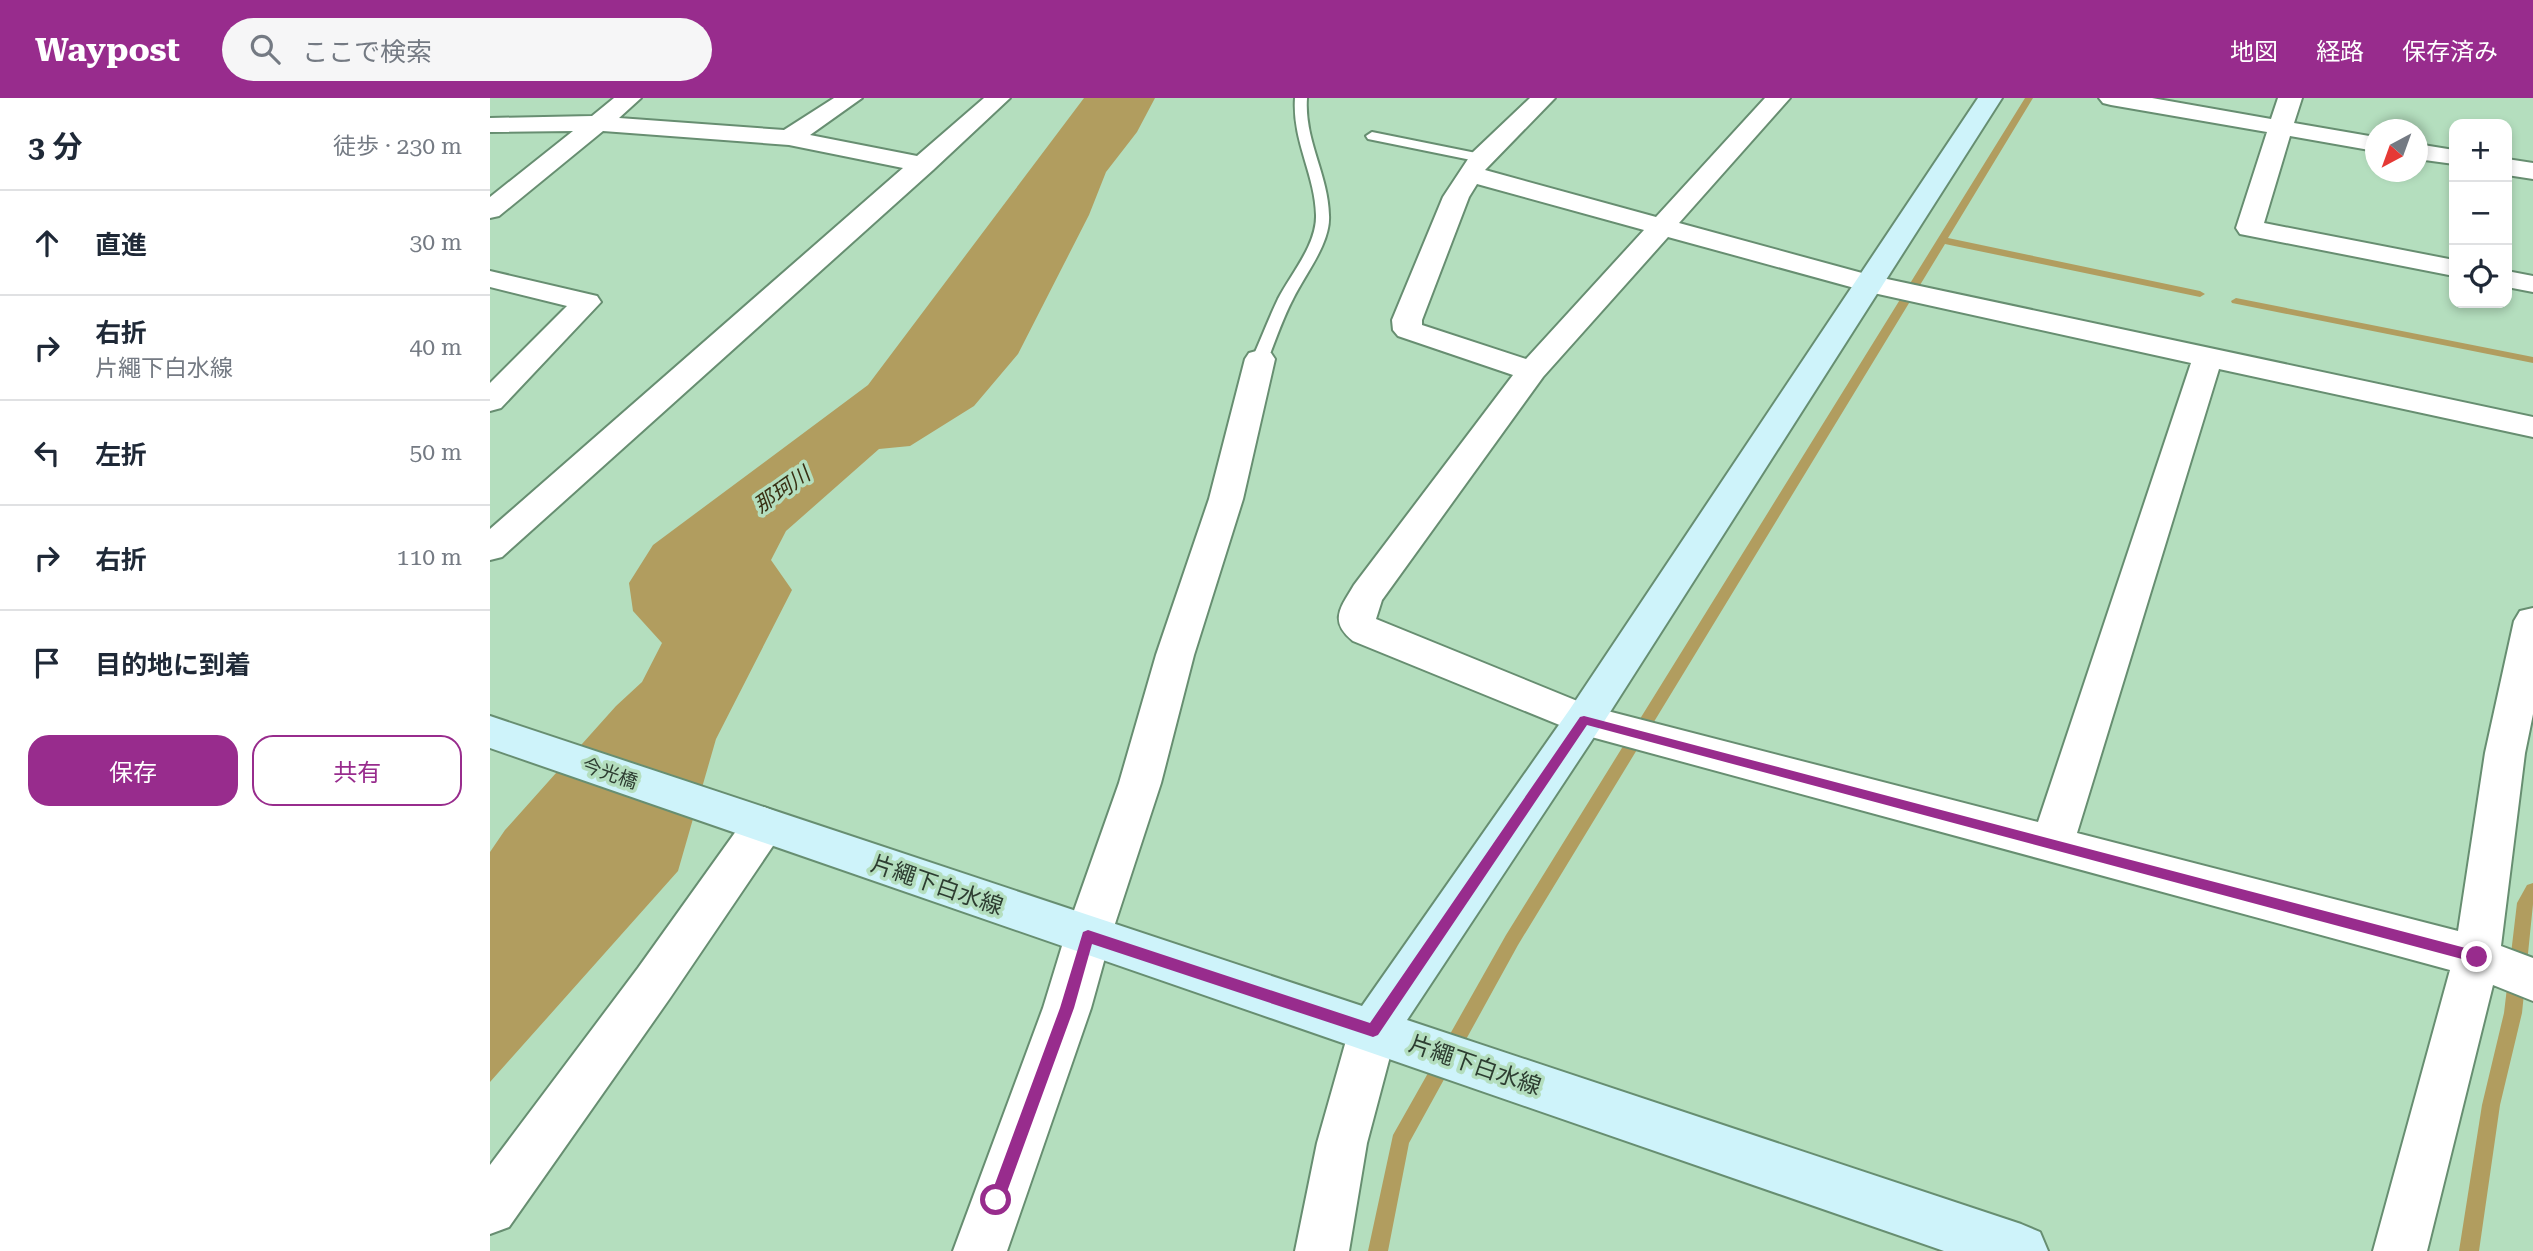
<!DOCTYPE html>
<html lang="ja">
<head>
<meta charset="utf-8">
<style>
	body { margin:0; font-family:"Roboto Serif","Noto Sans JP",serif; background:#f6f6f7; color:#1f2937 }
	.controls { position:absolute; right:21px; top:21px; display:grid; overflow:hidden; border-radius:14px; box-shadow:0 4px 10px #0003 }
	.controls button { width:63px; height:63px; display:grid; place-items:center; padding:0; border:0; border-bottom:2px solid #e0e1e3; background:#fff; color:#1f2937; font:35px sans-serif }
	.compass { position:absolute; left:1875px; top:21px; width:63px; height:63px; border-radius:50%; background:#fff; box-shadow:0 4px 10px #0003; rotate:221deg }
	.stop { position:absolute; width:21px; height:21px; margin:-16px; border:5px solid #982c8d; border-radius:50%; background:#fff }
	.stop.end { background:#982c8d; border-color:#fff; box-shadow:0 2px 7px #0008 }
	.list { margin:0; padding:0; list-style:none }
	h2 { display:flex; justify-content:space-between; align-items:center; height:91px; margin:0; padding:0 28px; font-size:30px }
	h2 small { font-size:23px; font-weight:400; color:#747a83 }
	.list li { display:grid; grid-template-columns:46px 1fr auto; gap:21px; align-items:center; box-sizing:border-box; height:105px; padding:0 28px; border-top:2px solid #e0e1e3 }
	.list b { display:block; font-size:26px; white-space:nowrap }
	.list p { margin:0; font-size:23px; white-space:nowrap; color:#747a83 }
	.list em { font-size:23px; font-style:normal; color:#747a83 }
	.actions { display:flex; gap:14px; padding:21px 28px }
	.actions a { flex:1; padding:16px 0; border:2px solid #982c8d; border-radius:21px; text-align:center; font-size:24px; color:#982c8d }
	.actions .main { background:#982c8d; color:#fff }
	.icon { flex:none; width:38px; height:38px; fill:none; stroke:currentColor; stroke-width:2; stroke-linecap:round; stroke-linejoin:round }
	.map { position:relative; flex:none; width:2043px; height:1153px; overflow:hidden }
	header { display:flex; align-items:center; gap:42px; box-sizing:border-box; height:98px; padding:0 35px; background:#982c8d; color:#fff }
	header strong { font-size:33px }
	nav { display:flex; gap:38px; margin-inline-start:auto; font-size:24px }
	.search { width:490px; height:63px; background:#f6f6f7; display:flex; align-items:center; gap:18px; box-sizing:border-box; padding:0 24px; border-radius:38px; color:#747a83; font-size:26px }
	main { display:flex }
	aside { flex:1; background:#fff }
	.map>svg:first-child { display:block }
	.water { fill:#b19d5f }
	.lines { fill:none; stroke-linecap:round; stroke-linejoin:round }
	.stream { fill:#b19d5f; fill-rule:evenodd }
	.lane-casing { stroke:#678e71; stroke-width:4 }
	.street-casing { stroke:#678e71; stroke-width:4 }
	.secondary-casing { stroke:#678e71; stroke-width:4 }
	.lane { fill:#fff; fill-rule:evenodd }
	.street { fill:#fff; fill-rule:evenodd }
	.secondary { fill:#cef3fa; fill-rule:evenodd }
	.route { fill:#982c8d }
	.labels { text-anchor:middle; stroke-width:7; stroke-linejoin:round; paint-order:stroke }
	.street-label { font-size:19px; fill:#2d3d31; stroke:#b4debe }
	.water-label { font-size:21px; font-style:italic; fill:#393013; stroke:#b4debe }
	.near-street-label { font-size:23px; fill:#2d3d31; stroke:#b4debe }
</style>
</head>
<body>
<header>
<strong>Waypost</strong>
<div class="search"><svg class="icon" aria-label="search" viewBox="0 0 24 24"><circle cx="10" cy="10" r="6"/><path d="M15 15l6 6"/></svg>ここで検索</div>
<nav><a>地図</a><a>経路</a><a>保存済み</a></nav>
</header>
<main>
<aside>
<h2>3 分<small>徒歩 · 230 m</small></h2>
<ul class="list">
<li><svg class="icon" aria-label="ahead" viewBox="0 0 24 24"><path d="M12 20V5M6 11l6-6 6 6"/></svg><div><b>直進</b></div><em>30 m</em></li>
<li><svg class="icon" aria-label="right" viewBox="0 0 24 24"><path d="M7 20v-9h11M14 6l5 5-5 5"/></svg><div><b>右折</b><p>片繩下白水線</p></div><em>40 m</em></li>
<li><svg class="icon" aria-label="left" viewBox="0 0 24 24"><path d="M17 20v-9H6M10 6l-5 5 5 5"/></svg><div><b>左折</b></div><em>50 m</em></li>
<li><svg class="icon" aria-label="right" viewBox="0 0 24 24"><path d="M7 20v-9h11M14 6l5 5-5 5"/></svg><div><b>右折</b></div><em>110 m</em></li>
<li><svg class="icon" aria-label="arrive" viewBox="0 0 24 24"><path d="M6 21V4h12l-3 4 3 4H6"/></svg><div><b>目的地に到着</b></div></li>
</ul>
<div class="actions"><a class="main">保存</a><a>共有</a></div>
</aside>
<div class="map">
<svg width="2043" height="1153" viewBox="0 0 2043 1153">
	<rect width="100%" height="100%" fill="#b4debe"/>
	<!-- water -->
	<path class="water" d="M594,0H665L647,34L616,74L599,117L528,256L484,308L420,348L389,351L296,433L281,462L302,492L226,641L188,773L0,984V754L15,732L126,608L152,584L172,545L143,513L139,485L163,447L378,287Z"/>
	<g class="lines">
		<!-- stream -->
		<path class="stream" d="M1535,0H1543L1458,140L1710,193L1715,196L1710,199L1455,146L1028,847L919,1045L898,1153H878L903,1037L1016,837Z
			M1746,200L2043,259V265L1742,205L1741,203Z
			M2043,785V806L2032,915L2010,1007L1989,1153H1969L1992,1007L2014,915L2027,805L2037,787Z"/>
		<!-- lane casing -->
		<g class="lane-casing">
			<path id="lane" d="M805,0H817C814,42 838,76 839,117C841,145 815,176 803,201C793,220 786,241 778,261L770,266L762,261C771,241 779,220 788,201C801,176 827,146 826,117C825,76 802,43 805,0Z
				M882,34L991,56L997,60L991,64L878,41L876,38Z"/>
		</g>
		<!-- street casing -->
		<g class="street-casing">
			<path id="street" d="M124,0H151L129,20L294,32L344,0H372L320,37L427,58L494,0H520L443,72L12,459L0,462V431L413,70L299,47L113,33L9,118L0,120V99L83,33L0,34V20L102,18Z
				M1040,0H1065L995,72L1166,119L1275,0H1300L1189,125L1383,178L2043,319V339L1729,271L1587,735L1968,833L1995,655L2024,523L2030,513L2043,510V616L2035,655L2011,848L2043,860V903L2003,887L1937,1153H1883L1960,872L1094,637L863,543C838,523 851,509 864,487L1023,277L908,238L903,232L902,222L953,99L982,55ZM987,86L1154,132L1036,261L932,227V222L979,99ZM1178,139L1379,194L1701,265L1548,724L1102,609L886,521L892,502L1053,279Z
				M1609,0H1662L1781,21L1788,0H1812L1804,25L1885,39V53L1800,38L1774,125L1964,162V178L1750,136L1746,130L1777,34L1621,7L1613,5Z
				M1927,46L1964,52V66L1927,61Z
				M2017,61L2043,65V81L2017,77Z
				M0,173L107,198L111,204L11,310L0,313V285L77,208L0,189Z
				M2017,173L2043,178V194L2017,189Z
				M770,252L781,255L785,261L753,401L704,557L671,685L621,838L601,910L517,1153H463L553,910L575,838L629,685L666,557L719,401L755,261L759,255Z
				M274,709L289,715L295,727L289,739L180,900L19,1129L0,1136V1067L148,870L259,715Z
				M883,910L900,916L907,932L877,1045L859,1153H805L827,1045L859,932L866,916Z"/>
		</g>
		<!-- secondary casing -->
		<g class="secondary-casing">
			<path id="secondary" d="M1488,0H1512L1108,633L917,922L1531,1126L1550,1134L1558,1153H1454L0,650V618L872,908L1080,611Z"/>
		</g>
		<!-- lane -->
		<use href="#lane" class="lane"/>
		<!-- street -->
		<use href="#street" class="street"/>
		<!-- secondary -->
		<use href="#secondary" class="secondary"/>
	</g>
	<!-- route -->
	<path class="route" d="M1094,618L1987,853L1993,859L1987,865L1097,627L888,937L883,939L602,846L584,910L514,1102L512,1107L506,1109L501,1107L499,1102L570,910L593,834L598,832L880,925L1090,619Z"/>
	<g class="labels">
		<!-- street labels -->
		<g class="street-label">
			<text transform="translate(120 675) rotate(19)" y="7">今光橋</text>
		</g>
		<!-- water labels -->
		<g class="water-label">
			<text transform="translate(292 392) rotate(-35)" y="7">那珂川</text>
		</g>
		<!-- near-street labels -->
		<g class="near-street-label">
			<text transform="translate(447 787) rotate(19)" y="8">片繩下白水線</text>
			<text transform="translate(985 967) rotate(19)" y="8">片繩下白水線</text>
		</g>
	</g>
</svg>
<div class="controls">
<button>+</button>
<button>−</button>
<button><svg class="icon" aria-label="locate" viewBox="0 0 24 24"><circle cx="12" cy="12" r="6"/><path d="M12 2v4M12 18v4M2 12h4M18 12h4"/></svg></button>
</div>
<svg class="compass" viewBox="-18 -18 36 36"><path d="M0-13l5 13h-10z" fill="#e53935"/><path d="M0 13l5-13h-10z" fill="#747a83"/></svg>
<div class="stop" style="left:506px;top:1102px"></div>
<div class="stop end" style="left:1987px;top:859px"></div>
</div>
</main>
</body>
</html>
